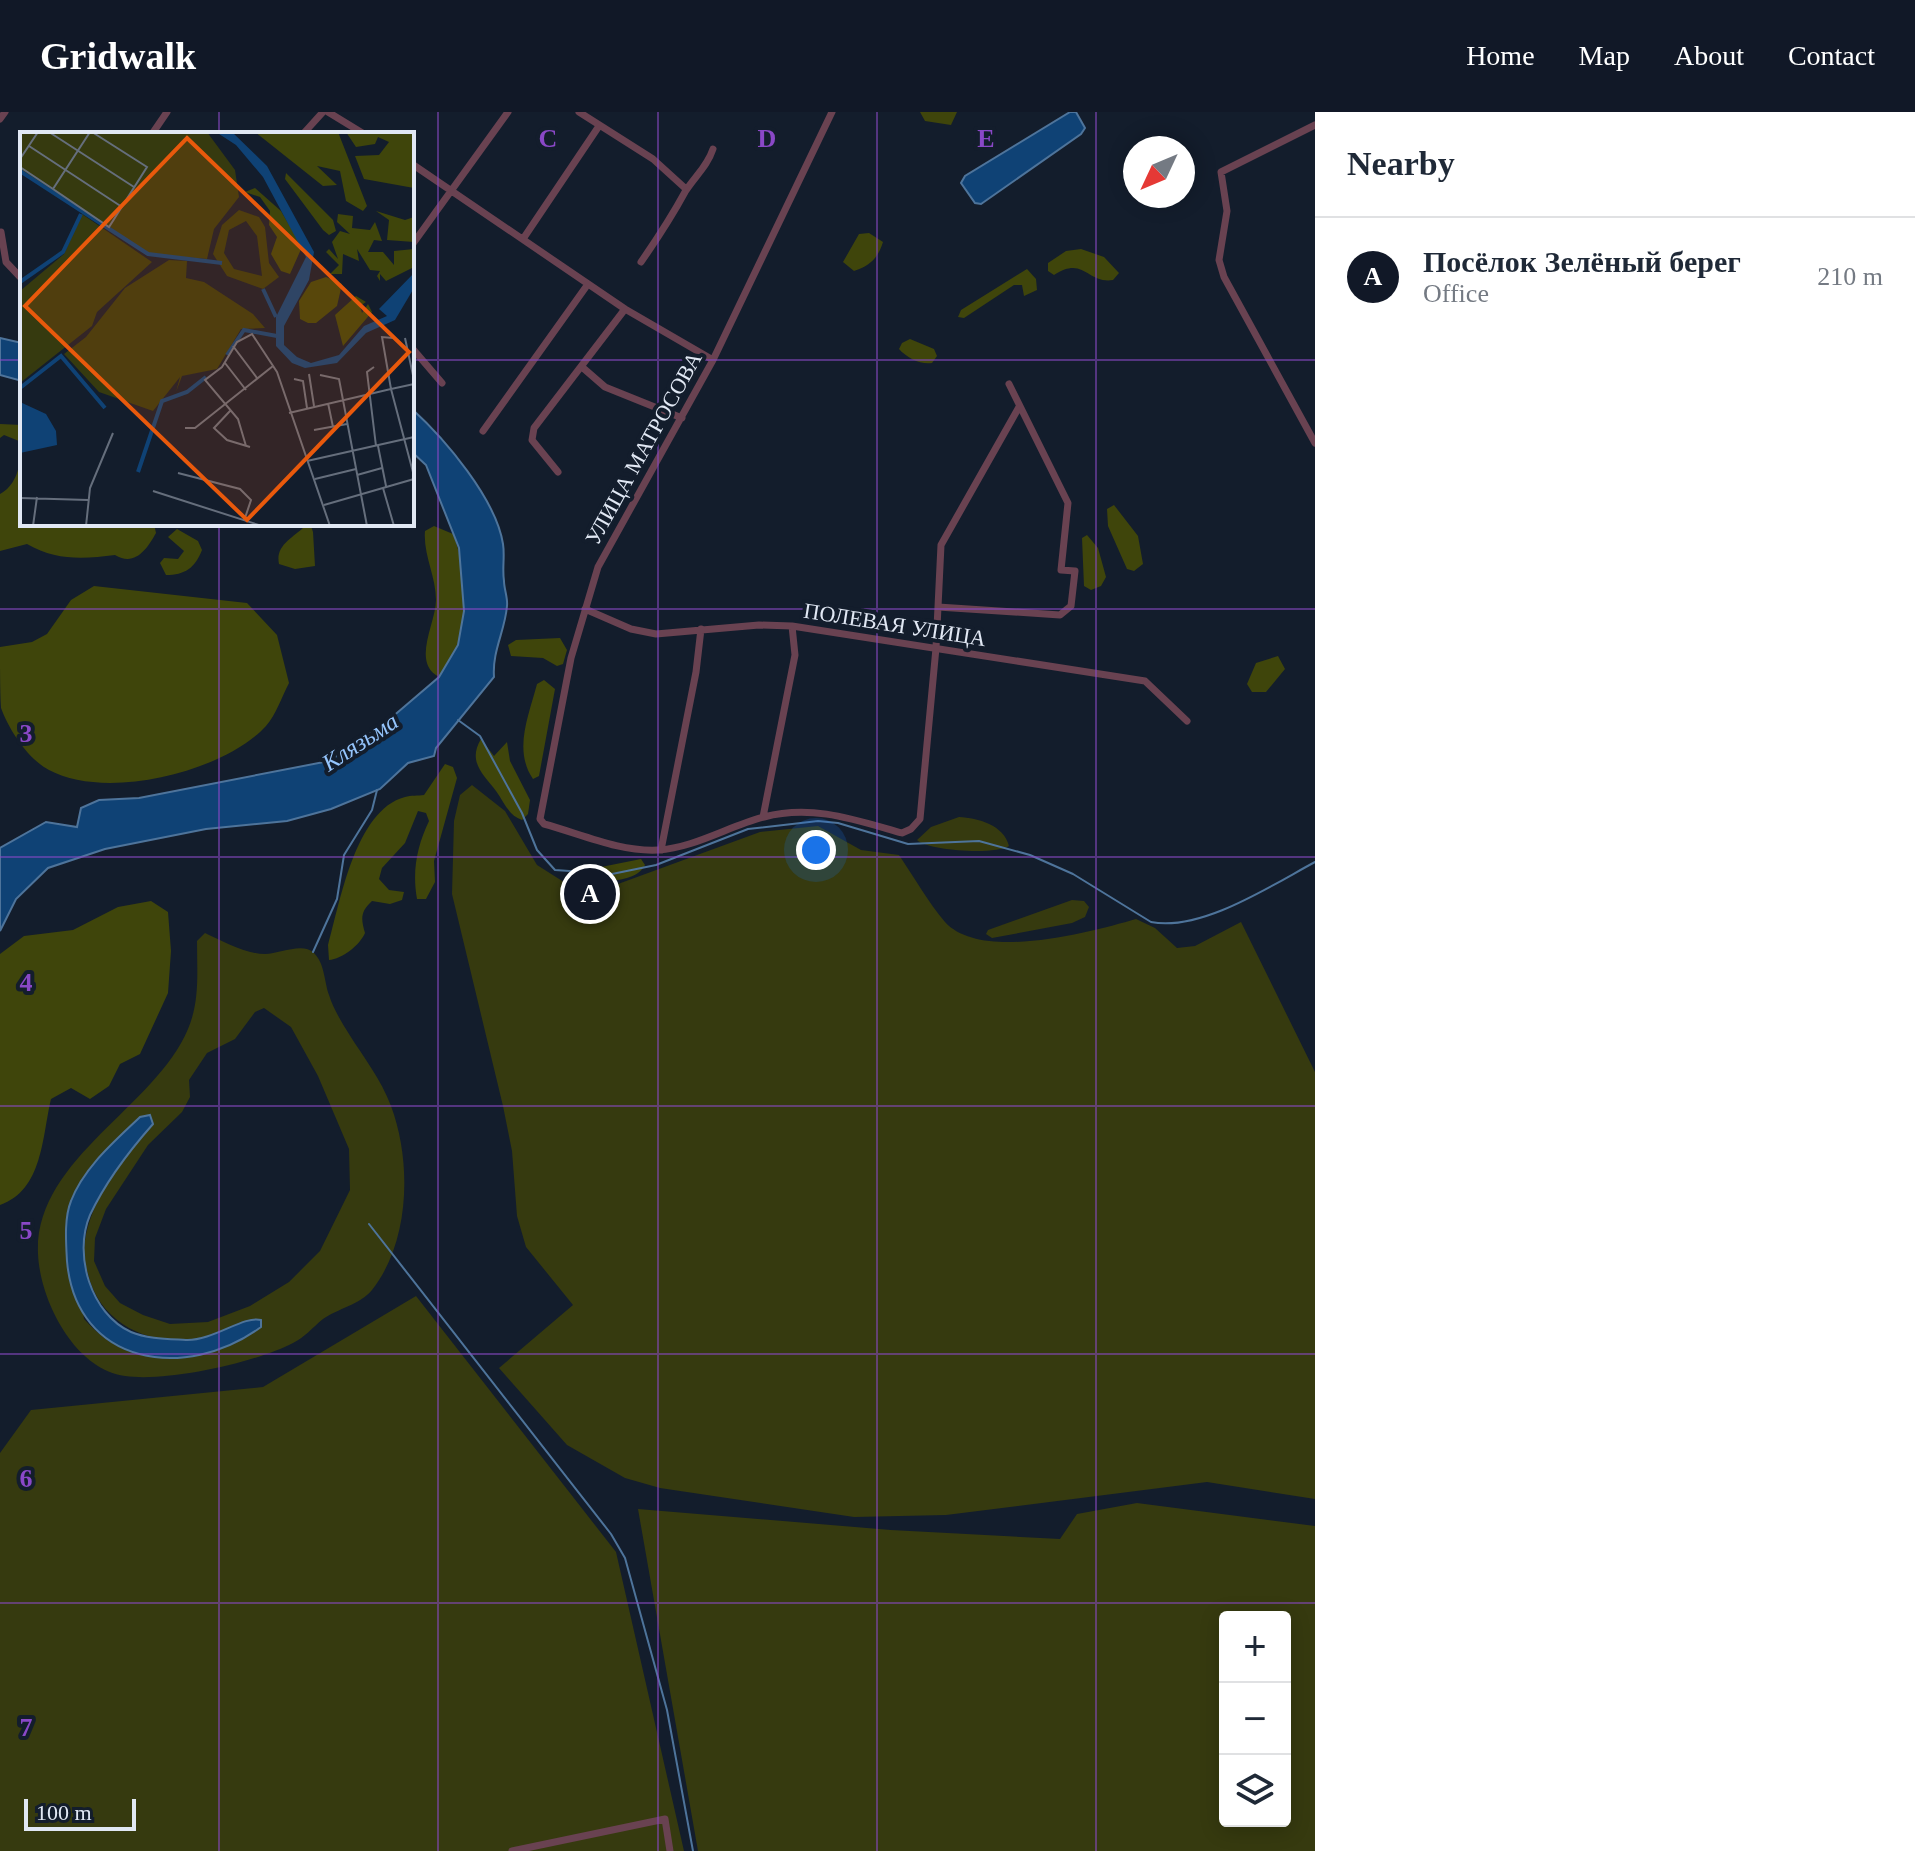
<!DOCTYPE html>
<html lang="en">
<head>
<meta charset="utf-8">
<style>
	body { margin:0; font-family:"Times New Roman",serif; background:#f2f2f3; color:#1f2937 }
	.controls { position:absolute; right:24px; bottom:24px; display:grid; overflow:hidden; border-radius:8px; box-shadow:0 4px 20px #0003 }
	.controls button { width:72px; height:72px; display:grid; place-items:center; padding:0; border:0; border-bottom:2px solid #e0e1e3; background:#fff; color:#1f2937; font:40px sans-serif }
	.compass { position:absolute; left:1123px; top:24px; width:72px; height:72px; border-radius:50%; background:#fff; box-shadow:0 4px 20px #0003; rotate:226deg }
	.scale { position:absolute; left:24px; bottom:20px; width:112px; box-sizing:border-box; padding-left:8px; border:4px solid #e1e8f4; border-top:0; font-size:22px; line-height:28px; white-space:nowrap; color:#e1e8f4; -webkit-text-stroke:6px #131d2c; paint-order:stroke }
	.you { position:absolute; left:816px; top:738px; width:28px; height:28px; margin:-20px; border:6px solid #fff; border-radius:50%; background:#1a73e8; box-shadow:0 0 0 12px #1a73e833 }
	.badge { display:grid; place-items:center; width:52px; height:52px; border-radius:50%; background:#111827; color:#fff; font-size:26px; font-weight:700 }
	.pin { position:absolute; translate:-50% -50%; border:4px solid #fff; box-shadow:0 2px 8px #0006 }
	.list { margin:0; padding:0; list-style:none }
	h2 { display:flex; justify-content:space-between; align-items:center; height:104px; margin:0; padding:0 32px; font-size:34px }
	h2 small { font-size:26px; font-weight:400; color:#747a83 }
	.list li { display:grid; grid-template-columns:52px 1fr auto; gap:24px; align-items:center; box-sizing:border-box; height:120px; padding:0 32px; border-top:2px solid #e0e1e3 }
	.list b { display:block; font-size:30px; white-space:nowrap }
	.list p { margin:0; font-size:26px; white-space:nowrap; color:#747a83 }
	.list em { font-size:26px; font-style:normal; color:#747a83 }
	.icon { flex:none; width:44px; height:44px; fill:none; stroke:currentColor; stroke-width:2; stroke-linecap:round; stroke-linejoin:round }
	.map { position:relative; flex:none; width:1315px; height:1739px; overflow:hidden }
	header { display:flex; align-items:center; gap:48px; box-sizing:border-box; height:112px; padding:0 40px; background:#111827; color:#fff }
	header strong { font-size:38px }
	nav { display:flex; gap:44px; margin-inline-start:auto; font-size:28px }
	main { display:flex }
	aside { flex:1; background:#fff }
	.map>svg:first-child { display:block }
	.green { fill:#363a0f; fill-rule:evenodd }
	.forest { fill:#3f450b }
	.water { fill:#0f4275; stroke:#4e749b; stroke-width:2 }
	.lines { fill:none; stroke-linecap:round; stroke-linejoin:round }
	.stream { stroke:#4e749b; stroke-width:2 }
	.street { stroke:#694251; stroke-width:7 }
	.grid { fill:none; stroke:#8a48c7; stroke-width:2; stroke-opacity:0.55 }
	.labels { text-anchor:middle; stroke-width:8; stroke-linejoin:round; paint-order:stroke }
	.street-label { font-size:22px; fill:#e1e8f4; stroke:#131d2c }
	.water-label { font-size:24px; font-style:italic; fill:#95c5fd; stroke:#131d2c }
	.inset-river { fill:none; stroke:#0f4275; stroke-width:4 }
	.inset-road { fill:none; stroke:#656e7c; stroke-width:2 }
	.view { fill:#e8590c; fill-opacity:0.15; stroke:#e8590c; stroke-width:4 }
	.inset-edge { fill:none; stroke:#e1e8f4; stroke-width:4 }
	.grid-label { font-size:26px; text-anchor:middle; font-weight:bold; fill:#8a48c7; stroke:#131d2c; stroke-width:8; stroke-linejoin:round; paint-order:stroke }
</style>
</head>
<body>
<header>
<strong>Gridwalk</strong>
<nav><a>Home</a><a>Map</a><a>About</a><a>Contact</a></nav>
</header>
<main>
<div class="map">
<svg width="1315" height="1739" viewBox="0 0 1315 1739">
	<rect width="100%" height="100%" fill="#131d2c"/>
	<!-- green -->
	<path class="green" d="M472,673L505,699L537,753L567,772H618L760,720L818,714L861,738L899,743C914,765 928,790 945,810C981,850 1091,820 1136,807L1155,816L1177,836L1195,834L1241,810L1315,960V1387L1207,1370L946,1403L854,1405L660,1376L625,1366L567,1333L499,1256L573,1193L526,1135L517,1104L512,1039L503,994L452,782L454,709L460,683Z
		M959,705C978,706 1004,713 1009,734C996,743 928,739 917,728L931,715Z
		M1072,788L1084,789L1089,795L1085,805L1072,811L992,826L986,822L988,818Z
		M205,821C222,829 246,842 265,842C280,842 302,830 314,841C325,852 324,869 329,883C333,896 342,911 349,922C364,946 381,967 391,994C412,1050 410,1130 372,1178C361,1192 337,1197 323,1207C313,1215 304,1226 293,1231C254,1251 168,1270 125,1264C74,1257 40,1188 38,1142C34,1047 155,996 188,917C200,889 197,859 197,829ZM264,896L291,915L318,964L349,1037L350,1078L320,1139L289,1170L250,1194L208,1210L170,1212L143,1203L120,1191L105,1174L94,1149L95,1126L106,1097L148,1033L182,1000L190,985L189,968L207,941L235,927L255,900ZM140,1005L153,1012C123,1046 86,1092 84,1139C83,1146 86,1155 88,1162C104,1229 188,1246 242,1210L250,1223C188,1247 135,1264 84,1207L70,1090L90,1056Z
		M416,1184L616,1440L684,1739H0V1341L31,1298L263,1275Z
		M1137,1391L1315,1414V1739H698L638,1397L891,1418L1060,1427L1077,1402ZM1225,1505H1285V1709H1225Z"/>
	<!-- forest -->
	<path class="forest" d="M920,0H957L951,13L925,9Z
		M869,121L883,130C878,146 870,154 854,159L843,150L859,122Z
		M1081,137L1104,145L1119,161L1113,168C1087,172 1084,143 1054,163L1048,159V151L1066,139Z
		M1027,157L1036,167L1037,178L1024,184L1022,173H1014L964,206L958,205L961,198Z
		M910,227L934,237L937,244L932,251C921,253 907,246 899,237L902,231Z
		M0,312L22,313V412H154L156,421C147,437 135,455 115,443C84,447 56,449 27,432L0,439V382C18,373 23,347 19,329L4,323L0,326Z
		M1114,393L1138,424L1143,452L1134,459L1127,457L1108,414L1107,397Z
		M305,414H311L313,420L315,454L295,457L279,452C275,433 293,426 305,414Z
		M434,414L453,422C465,452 470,502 458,533C454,544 445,555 439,565C411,551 436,511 436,488C436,464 423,443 425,419Z
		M177,417L198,429L202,438C195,456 185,463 166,463L160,451L164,446L178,447L184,439L168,425Z
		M1087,423L1098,436L1106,465L1101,474L1091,478L1084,474L1082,426Z
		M94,474L247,491L277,523L289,571C282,584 276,603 266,614C224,660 106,689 49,658C28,647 9,618 1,596C0,579 0,553 0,535L32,530L47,522L71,488Z
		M560,526L567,538L563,552L557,554L543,546L511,544L508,533L516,528Z
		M1278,544L1285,557L1266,580H1252L1247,572L1256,551Z
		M544,568L555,577L539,664L533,667C513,638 529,603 537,572Z
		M481,627L494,644L507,630L510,649L530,688L528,702L522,708C508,703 504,690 496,679C484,663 467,650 481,627Z
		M445,652L453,655L457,666L434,749L435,770L426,787H417C412,759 417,734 429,709L426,701L418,699L405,731L382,756L379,767L389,778L404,780L402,788L390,792L372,789C360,800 361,807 365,821C360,833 342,847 329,848L328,833C340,791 355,698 405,685C411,683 418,684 424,683Z
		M641,747L645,753C638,767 618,768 603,770L591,757Z
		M151,789L168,800L171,839L168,881L140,942L120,952L109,974L90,987L71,976L51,987C42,1025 43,1078 0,1093V842L24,824L73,818L118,795Z"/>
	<!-- water -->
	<path class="water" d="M1070,0H1076L1085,16L1081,22L981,92L975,91L961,71L965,64Z
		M0,226L22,231V269L0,263Z
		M412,297C445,327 496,387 503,432C505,444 502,457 504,469C504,477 508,486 507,494C505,519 492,539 494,565L436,636L434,644L408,651L380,677L331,697L287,709L206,717L105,737L48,756L16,787L0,819V736L46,710L77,715L81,696L99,688L139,686L329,649L384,612L439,565L458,533L464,499L459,436L426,353L412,340Z
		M150,1003L153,1012C130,1038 105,1071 90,1103C73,1143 91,1202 131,1220C147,1227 169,1227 186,1228C213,1229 244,1203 261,1208V1215C186,1270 76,1254 67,1149C66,1131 64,1106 71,1089C84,1055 115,1029 140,1005Z"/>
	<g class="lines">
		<!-- stream -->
		<path class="stream" d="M458,608L480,624L522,701L537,738L555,758L612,762L656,753L748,717L818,709L838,711L908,732L979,729L1030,743L1073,762L1151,810C1201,820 1272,773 1315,750
			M313,840L337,787L344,743L372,698L377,678
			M369,1112L611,1422L625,1446L667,1598L693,1739"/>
		<!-- street -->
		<path class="street" d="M328,0L364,22
			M579,0L653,47L686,77
			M832,0L713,248L598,455L571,546L540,707L544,712C581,722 620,740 658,738C694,736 729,714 764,705C812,692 856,708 902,721L911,717L920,707L936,536L941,433L1019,295
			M0,7L5,0
			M1315,13L1221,60L1227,99L1219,148L1224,165L1315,331
			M152,22L167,0
			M303,22L323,0
			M412,52L625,197L713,248
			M1,120L6,150L22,167
			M523,127L599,14
			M412,133L508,0
			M641,150C657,127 672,104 685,80C695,64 707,55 713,37
			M412,236L442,271
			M582,255L605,275L682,306
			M483,319L588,172
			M558,360L532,328L534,316L625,197
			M938,495L1060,503L1071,494L1075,459L1061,458L1068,391L1009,272
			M585,497L631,517L656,522L759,513L792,514L1145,569L1187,609
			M763,705L795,543L792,514
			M661,738L696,560L701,517
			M512,1739L665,1707L670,1739"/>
	</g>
	<!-- grid -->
	<path class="grid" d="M219,0V22M438,0V1739M658,0V1739M877,0V1739M1096,0V1739M0,248H22M412,248H1315M219,412V1739M0,497H1315M0,745H1315M0,994H1315M0,1242H1315M0,1491H1315"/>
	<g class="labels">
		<!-- street labels -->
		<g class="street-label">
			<text transform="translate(643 336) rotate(-61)" y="8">УЛИЦА МАТРОСОВА</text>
			<text transform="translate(895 512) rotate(9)" y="8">ПОЛЕВАЯ УЛИЦА</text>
		</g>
		<!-- water labels -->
		<g class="water-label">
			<text transform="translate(360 630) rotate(-33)" y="8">Клязьма</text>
		</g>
	</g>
	<!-- overview -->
	<g transform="translate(20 20)">
		<rect width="394" height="394" fill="#131d2c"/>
		<path d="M0,0H187L215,38L219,65L194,97L187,127L130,122L0,37ZM219,78L239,85L245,95L249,131L259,145L243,157L207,144L193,122L202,93ZM226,89L237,104L242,144L214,137L204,121L209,98ZM62,82L132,130L77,180L72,194L0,251V159L44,122ZM149,128L167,129L166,146L184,150L233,182L245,196L221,197L197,237L162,244L156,260L160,245L133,279L79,260L44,222L66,205L105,156Z" fill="#363a0f" fill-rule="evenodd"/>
		<path d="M235,0H318L347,74L343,79L326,69L320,39L297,34L317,53L303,54ZM326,0H394V56L344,47L335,24L359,23L369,10L358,5L355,12L336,15ZM266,41L313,88L316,99L309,103L303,98L265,47ZM235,56L261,79L282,115L270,142L261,139L251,122L257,105L249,93L250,79L240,65L225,60ZM356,79L385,88L394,85V110L367,108L369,88ZM318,82L333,84L332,96L350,98L355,90L362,109L354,108L348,120H363L374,133V119L394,117V135L366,149L360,142V149L357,144L360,139L350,138L337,117L339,129L323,122L322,142H310L319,133L306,120L309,117L318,127L312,110L320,99L330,102L317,90ZM306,145L322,152L317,174L296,191H288L280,187L279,169L291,150ZM336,164L346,170L340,174L342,181L348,172L352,180L323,214L315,183Z" fill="#3f450b"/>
		<path d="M196,0H212L247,34L294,120L289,148L264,194V213L277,225L291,231L319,223L344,194L367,184L359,177L394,141V156L375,188L346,201L317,231L285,236L272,231L256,214V185L286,125L243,45L216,13ZM0,270L26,282L36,299L37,313L0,321Z" fill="#0f4275"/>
		<path class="inset-river" d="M0,39L128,122L202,131M0,150L43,120L61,82M243,157L256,185M207,223L224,198L257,204M0,256L41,224L85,276M118,340L142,269L167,260L186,245"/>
		<path class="inset-road" d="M29,0L114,55M70,0L33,57L89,95L127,35L72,0M9,14L102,75M0,27L18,0M0,35L33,57M385,206L394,248M213,214L237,246M205,231L226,258M354,235L347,240L356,314M289,242L294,274M300,243L319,247L347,394M274,247L283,249L287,276M394,252L371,257L394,344M308,271L313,295M210,279L194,296L207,308L230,315M269,281L371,257L362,205L373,206M165,296H175L253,234M294,298L327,292M226,314L218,287L185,248L202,235L217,210L232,202L257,240L310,394M358,314L366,354M287,329L394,305M158,341L220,357L231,368L224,389M337,343L362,336M295,347L336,337M363,356L374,394M133,359L242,394M0,366L68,368M304,373L394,347M13,394L17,365M66,394L70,356L93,301"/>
		<path class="view" d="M167,6L389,220L227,388L5,174Z"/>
		<rect width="394" height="394" class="inset-edge"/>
	</g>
	<g class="grid-label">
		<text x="548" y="35">C</text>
		<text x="767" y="35">D</text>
		<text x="986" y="35">E</text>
		<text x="26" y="630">3</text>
		<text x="26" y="879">4</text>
		<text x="26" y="1127">5</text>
		<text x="26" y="1375">6</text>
		<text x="26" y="1624">7</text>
	</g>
</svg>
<div class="controls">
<button>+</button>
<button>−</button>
<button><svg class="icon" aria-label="layers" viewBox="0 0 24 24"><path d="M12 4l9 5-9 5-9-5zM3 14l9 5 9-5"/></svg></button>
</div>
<svg class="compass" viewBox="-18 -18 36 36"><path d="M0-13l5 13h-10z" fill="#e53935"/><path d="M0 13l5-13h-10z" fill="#747a83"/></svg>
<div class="scale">100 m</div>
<div class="you"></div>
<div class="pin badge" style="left:590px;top:782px">A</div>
</div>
<aside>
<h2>Nearby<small></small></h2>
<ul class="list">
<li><span class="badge">A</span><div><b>Посёлок Зелёный берег</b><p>Office</p></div><em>210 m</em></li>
</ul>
</aside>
</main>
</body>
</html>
